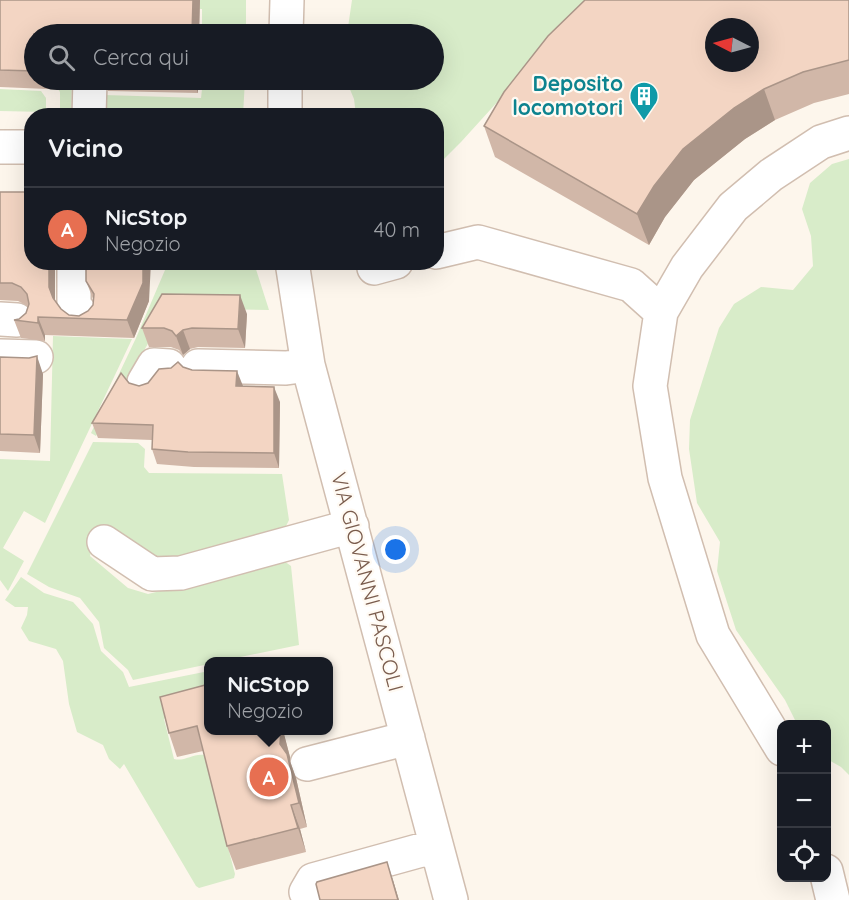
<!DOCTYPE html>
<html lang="it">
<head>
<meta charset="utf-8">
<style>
	body { margin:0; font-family:Quicksand,sans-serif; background:#20242c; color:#f1f3f6 }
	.controls { position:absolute; right:18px; bottom:18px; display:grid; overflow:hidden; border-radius:12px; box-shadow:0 6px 24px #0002 }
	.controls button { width:54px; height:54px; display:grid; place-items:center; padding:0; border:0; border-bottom:2px solid #363941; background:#171b24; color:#f1f3f6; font:30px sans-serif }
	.compass { position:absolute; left:705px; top:18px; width:54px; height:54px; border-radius:50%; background:#171b24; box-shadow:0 6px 24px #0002; rotate:276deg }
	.you { position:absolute; left:396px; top:550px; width:21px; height:21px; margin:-15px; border:4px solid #fff; border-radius:50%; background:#1a73e8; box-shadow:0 0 0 9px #1a73e833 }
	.badge { display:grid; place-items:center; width:39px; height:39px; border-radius:50%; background:#e76f51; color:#fff; font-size:20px; font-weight:700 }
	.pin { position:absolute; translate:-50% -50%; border:3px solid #fff; box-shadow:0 2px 6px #0006 }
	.popup { position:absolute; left:204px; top:657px; width:129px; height:78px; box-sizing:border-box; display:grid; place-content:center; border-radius:12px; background:#171b24; filter:drop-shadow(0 2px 4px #0005); font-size:20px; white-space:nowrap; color:#9ea1a6 }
	.popup b { font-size:22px; color:#f1f3f6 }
	.popup::after { content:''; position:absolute; left:50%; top:100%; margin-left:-12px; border:12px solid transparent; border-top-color:#171b24 }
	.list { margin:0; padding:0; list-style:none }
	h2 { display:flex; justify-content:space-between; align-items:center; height:78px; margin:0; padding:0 24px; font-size:26px }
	h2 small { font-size:20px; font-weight:400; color:#9ea1a6 }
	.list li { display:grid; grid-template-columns:39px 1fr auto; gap:18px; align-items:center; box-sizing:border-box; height:84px; padding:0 24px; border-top:2px solid #363941 }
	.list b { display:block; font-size:22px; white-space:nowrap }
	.list p { margin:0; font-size:20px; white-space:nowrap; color:#9ea1a6 }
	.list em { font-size:20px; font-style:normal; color:#9ea1a6 }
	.icon { flex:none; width:33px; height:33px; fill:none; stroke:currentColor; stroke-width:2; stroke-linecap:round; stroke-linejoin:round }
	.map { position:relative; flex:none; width:849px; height:900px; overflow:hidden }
	.search { position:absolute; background:#171b24; box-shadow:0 6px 24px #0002; left:24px; top:24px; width:420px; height:66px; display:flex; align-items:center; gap:15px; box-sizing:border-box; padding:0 21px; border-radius:33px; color:#9ea1a6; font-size:22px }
	.panel { position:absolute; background:#171b24; box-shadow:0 6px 24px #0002; left:24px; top:108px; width:420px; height:162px; border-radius:24px }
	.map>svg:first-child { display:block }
	.green { fill:#d8ecc9 }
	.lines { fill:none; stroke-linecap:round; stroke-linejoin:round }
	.minor-casing { stroke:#d1beb0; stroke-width:36 }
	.minor { stroke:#fff; stroke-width:33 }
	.wall { fill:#d1b7a8 }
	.shaded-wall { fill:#aa9588 }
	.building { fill:#f3d5c3; stroke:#aa9588; stroke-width:1.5; fill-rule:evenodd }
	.labels { text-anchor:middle; stroke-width:4.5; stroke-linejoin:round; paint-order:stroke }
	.culture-label { font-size:21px; font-weight:bold; fill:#0d838f; stroke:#fffaf3; text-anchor:end }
	.street-label { font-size:21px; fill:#7a5c4d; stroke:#fffaf3 }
</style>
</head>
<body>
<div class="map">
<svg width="849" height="900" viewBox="0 0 849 900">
	<rect width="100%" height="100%" fill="#fdf6ec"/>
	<!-- green -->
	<path class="green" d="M114,0H246V34H202V9L114,6Z
		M352,0H604L576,15L461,142L442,161L437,163L436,116L356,115L354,99L346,80H434V34H347Z
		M52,80H72L71,113L60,112V92Z
		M203,80H245L243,115L105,114V95L201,98Z
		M0,89L41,91L46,98V112L0,111Z
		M849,159V775L841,767L827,759L826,724H797L785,700L736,630L717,571L720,542L697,503L689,449L690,420L719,328L734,304L761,287L793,290L813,266L811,236L802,209L810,183L832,164Z
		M168,263H254L269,310L168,308L96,436L91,433L136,338Z
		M53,336L132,339L45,523L24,511L3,548L24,561L8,591L0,580V459L50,461Z
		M93,442L138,443L145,449L144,467L149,473L282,474L289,520L284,530L163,561L94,542L90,556L128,588L148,594L284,561L291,566L299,645L221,661L209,662V664L133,680L128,670L104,648L99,622L80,598L49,587L27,574Z
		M21,577L44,593L73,602L93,624L101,651L123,672L129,687L209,671V706L167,716L164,719L174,759C184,762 194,753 204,755L235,874L234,878L199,888L196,886L124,764L120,769L109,759L103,745L77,732L69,704L63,661L56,649L29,641L21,628L27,615L28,607H15L5,600Z"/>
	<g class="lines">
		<!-- minor casing -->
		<g class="minor-casing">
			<path id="minor" d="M286,34L287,0
				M89,116L90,80
				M285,116V80
				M0,147H32
				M436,252L478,242L631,285L661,312L650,386L665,478L713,635L782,749
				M74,262V305L82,315
				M292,262L308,365L451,900
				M374,268L396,262
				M661,312L687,267L733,207L771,175L821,142L849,133
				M0,319L17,320
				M0,356L36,357
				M198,366L286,368L308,365
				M144,382L154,365L169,366
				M104,542L152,574L181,573L352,526
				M307,764L408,738
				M826,871L833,900
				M306,892L313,880L436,846"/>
		</g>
		<!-- minor -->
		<use href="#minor" class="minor"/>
	</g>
	<!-- wall -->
	<path class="wall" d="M0,0H200L199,34H34V80H73L71,90L0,87Z
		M849,0V94L814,103L775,120L745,139L694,180L665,217L649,245L495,157L484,126Z
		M104,80H198V93L108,91Z
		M0,192L55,262V302L61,309L69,315L79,316L88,311L93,305V299L86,281L149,301L134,338L45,335V341L21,338L14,320L19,319L26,313L28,306L18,301L0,300Z
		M247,314L245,348L198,347L190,349L183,355L179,350L171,347H149L142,328Z
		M0,357L43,374L40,453L0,451Z
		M183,367L243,386L280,402L279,468L194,467L157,464L152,449V440L98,438L92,423L129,383L139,386L148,383L171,368Z
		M160,697L209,730H286L283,731L290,757V761L296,778L307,827L300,829L306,852L236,870L227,846L203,751L177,757L169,733Z"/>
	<!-- shaded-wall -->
	<path class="shaded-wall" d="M193,0H200L199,34H192Z
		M67,80H73L71,90Z
		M193,80H198V93Z
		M764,89L775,120L745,139L694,180L665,217L649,245L637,214L654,186L683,149L734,108Z
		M49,262H55V305L49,287Z
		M143,262H151L149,301L134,338L127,320Z
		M240,295L247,314L245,348L238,329Z
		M38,317L45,335V341L38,323Z
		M183,330L190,349L183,355L176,336Z
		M37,356L43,374L40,453L34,435Z
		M237,371L243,386L242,401L236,386Z
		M274,387L280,402L279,468L274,453Z
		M281,730H283L290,757V761L296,778L307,827L299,803L280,744Z
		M291,805L300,829L306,852L298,828Z
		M387,862L393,880L399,900H398Z"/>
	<!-- building -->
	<path class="building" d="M0,0H193L192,34H34V71L0,70Z
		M585,0H849V60L803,72L764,89L734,108L683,149L654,186L637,214L484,126L504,92L548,36ZM714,27H750V63H714Z
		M0,192H32V262H49V287L53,298L61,309L69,315L79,316L88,311L93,305L94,294L86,281V262H143V283L127,320L38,317V323L14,320L19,319L26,313L29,304L27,294L21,287L12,283H0Z
		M162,294L240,295L238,329L192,328L183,330L176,336L172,331L164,328H142Z
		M37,356L34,435L0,434V357L29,358Z
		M178,362L183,367L192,370L237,371L236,386L274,387V453L188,452L152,449L153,425L92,423L121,373L129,383L139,386L148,383L159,369L171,368Z
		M209,684V730H281L280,744L287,754L299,803L291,805L298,828L227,846L197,726L169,733L160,697Z
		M387,862L398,900H320L316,884L317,882Z"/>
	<!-- icons -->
	<defs>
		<g id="building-pin" transform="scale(1.5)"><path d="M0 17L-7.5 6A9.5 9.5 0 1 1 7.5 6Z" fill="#0f9aa8" stroke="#fffaf3"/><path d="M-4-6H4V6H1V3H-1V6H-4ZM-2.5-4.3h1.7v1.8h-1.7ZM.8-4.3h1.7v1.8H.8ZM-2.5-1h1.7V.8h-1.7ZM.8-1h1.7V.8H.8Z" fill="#fff"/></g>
	</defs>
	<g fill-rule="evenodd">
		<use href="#building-pin" x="644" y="96"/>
	</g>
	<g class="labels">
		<!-- culture labels -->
		<g class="culture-label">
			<text x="623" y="91">Deposito<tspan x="623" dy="24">locomotori</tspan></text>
		</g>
		<!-- street labels -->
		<g class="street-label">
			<text transform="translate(367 582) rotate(75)" y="7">VIA GIOVANNI PASCOLI</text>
		</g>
	</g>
</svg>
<div class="controls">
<button>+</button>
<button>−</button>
<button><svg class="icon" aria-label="locate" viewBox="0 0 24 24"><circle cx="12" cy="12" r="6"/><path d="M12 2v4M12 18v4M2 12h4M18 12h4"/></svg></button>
</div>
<svg class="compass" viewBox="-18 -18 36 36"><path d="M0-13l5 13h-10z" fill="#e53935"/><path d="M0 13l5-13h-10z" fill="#9ea1a6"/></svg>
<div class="you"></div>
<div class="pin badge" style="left:269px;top:777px">A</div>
<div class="popup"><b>NicStop</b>Negozio</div>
<div class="search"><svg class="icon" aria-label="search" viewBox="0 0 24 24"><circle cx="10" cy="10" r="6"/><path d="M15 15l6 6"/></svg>Cerca qui</div>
<section class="panel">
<h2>Vicino<small></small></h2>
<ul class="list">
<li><span class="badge">A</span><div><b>NicStop</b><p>Negozio</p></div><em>40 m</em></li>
</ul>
</section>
</div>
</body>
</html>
